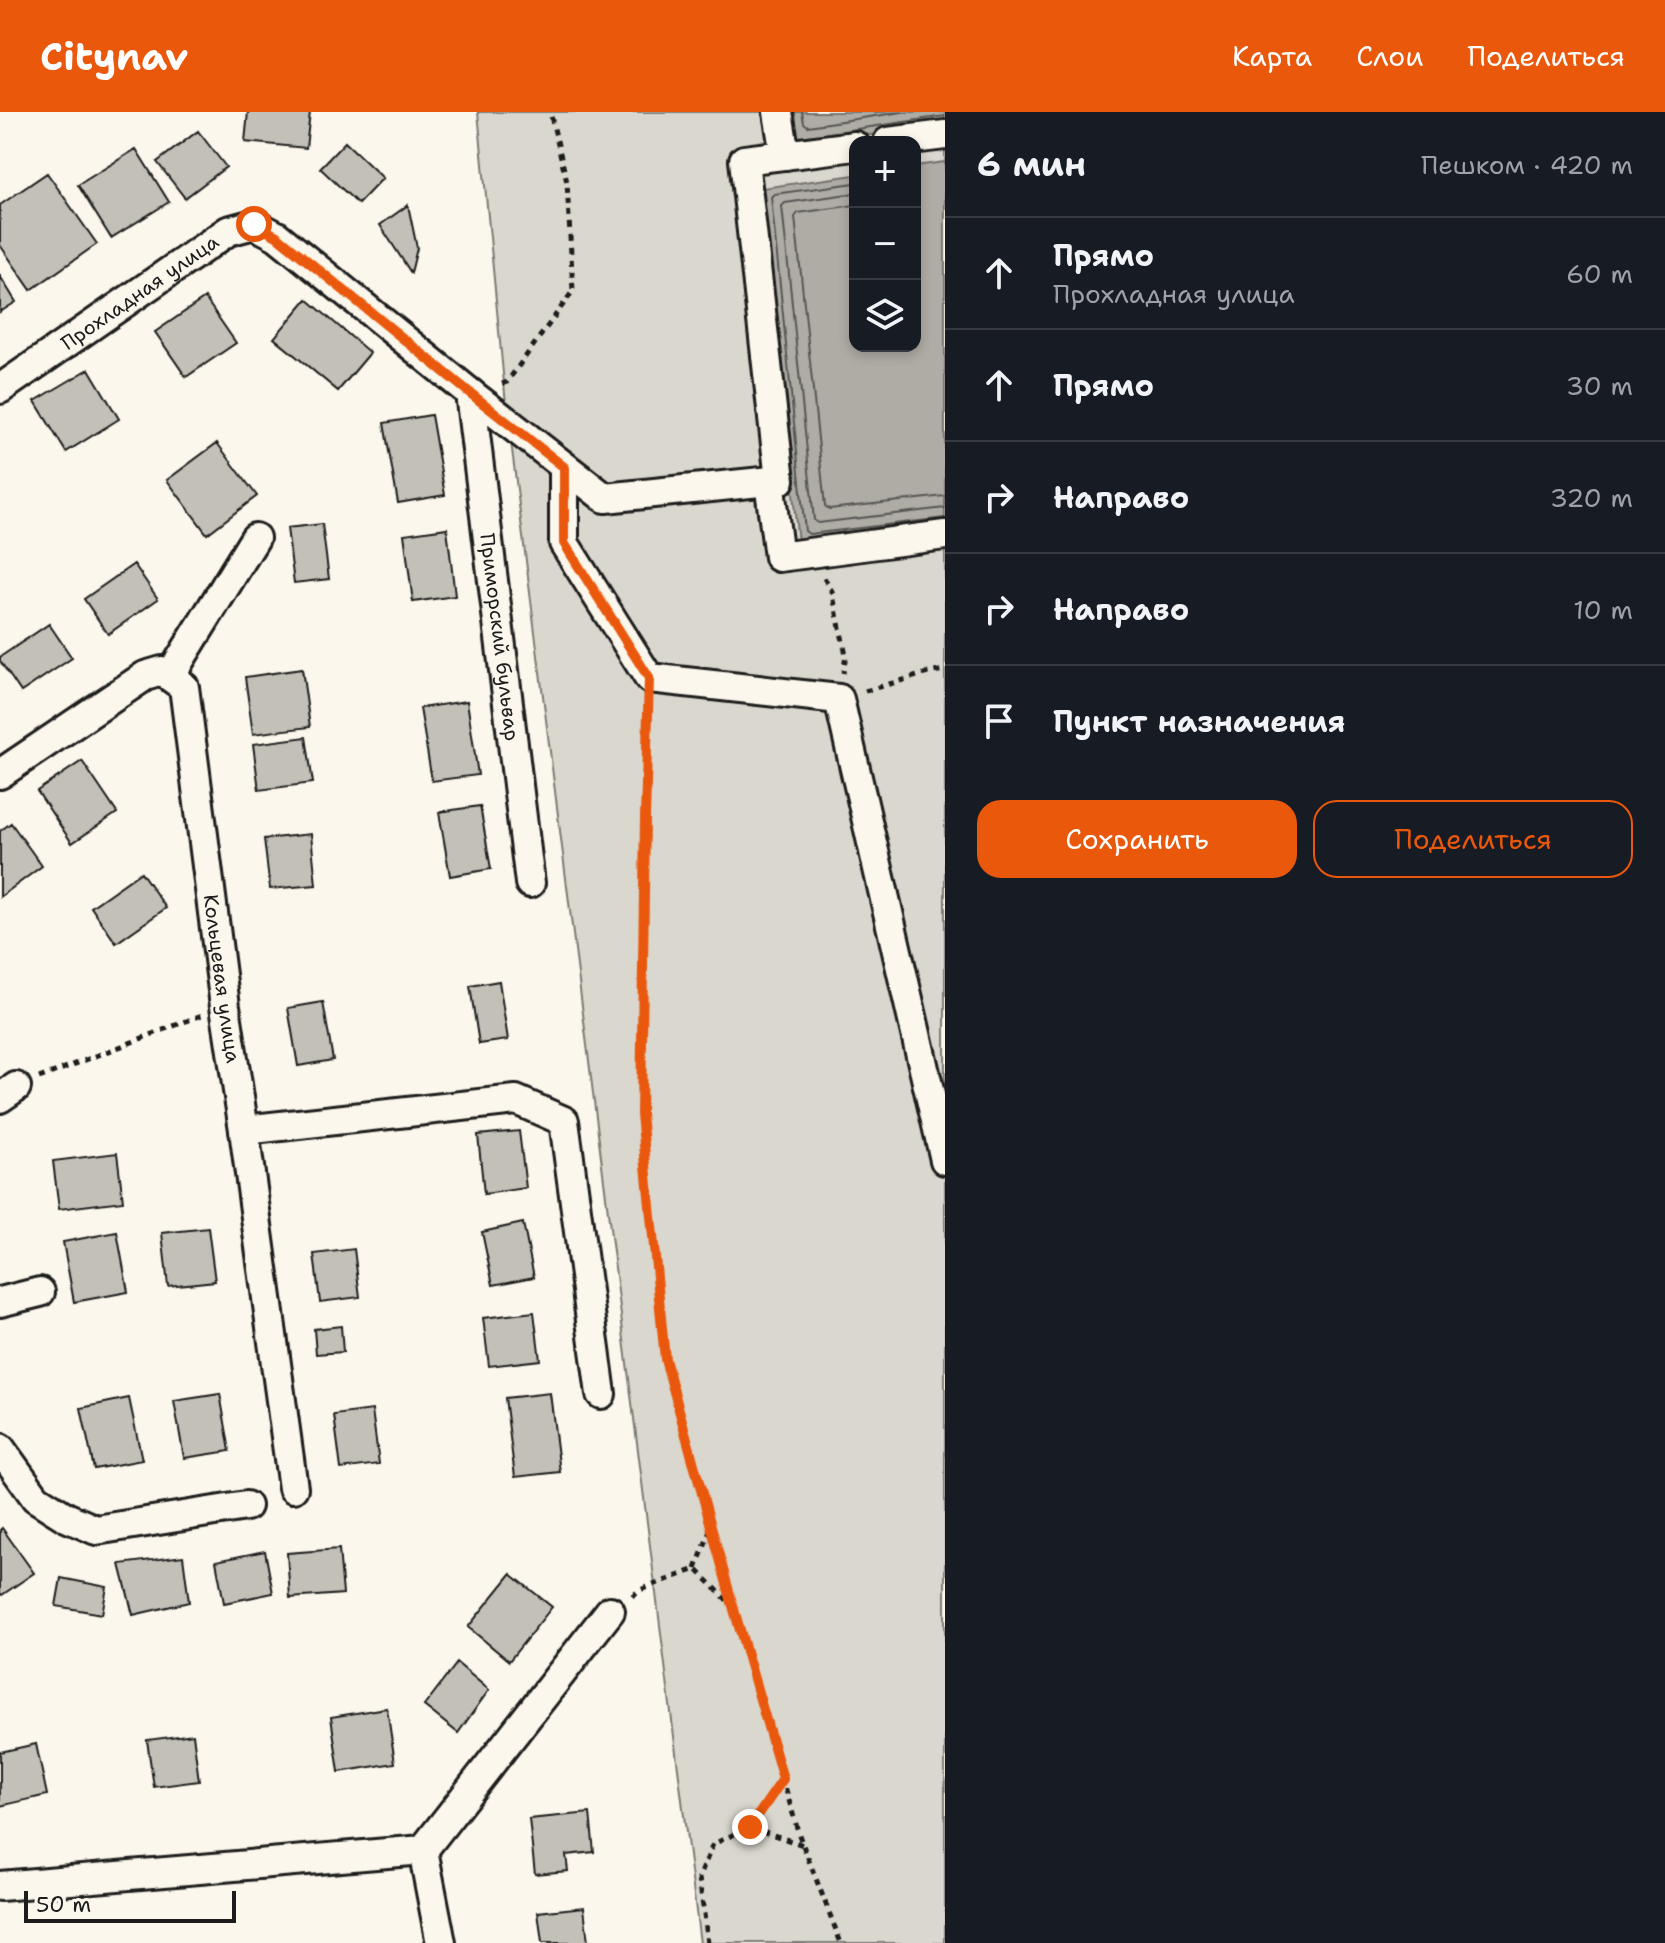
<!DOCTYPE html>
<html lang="ru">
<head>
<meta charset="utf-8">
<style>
	body { margin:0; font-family:"Shantell Sans",sans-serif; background:#20242c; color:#f1f3f6 }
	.controls { position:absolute; right:24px; top:24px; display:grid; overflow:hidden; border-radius:16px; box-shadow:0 4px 12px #0003 }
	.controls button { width:72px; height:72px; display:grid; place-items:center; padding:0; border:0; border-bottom:2px solid #363941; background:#171b24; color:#f1f3f6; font:40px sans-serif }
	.scale { position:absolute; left:24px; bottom:20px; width:212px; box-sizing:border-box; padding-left:8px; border:4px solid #1c1c1c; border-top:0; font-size:22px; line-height:28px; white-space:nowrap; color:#1c1c1c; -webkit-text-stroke:6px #fbf7ec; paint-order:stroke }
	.stop { position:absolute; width:24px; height:24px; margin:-18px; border:6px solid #ea580c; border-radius:50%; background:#fff }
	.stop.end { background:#ea580c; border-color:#fff; box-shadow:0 2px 8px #0008 }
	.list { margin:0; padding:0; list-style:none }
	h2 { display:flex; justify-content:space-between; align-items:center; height:104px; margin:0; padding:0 32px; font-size:34px }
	h2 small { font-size:26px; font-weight:400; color:#9ea1a6 }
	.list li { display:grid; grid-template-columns:52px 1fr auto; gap:24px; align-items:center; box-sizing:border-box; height:112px; padding:0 32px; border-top:2px solid #363941 }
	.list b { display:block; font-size:30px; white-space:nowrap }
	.list p { margin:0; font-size:26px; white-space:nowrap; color:#9ea1a6 }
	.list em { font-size:26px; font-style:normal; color:#9ea1a6 }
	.actions { display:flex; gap:16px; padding:24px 32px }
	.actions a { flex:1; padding:18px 0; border:2px solid #ea580c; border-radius:24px; text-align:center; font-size:28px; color:#ea580c }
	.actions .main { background:#ea580c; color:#fff }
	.icon { flex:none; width:44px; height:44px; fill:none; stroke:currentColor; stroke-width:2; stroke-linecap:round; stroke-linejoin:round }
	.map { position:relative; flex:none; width:945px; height:1831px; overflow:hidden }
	header { display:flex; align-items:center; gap:48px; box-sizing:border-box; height:112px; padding:0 40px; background:#ea580c; color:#fff }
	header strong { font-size:38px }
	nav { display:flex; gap:44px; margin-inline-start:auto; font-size:28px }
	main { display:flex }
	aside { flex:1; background:#171b24 }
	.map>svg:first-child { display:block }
	.green { fill:#dad7ce; stroke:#7b7a75; stroke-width:2; fill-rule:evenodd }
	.water { fill:#afaca5; stroke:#74726e; stroke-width:2 }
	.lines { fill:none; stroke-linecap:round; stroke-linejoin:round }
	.shore { stroke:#575653; stroke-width:2 }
	.building { fill:#c3c0b8; stroke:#1c1c1c; stroke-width:2 }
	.minor-casing { stroke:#1c1c1c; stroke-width:34 }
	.path { stroke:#1c1c1c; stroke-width:5; stroke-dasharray:6 6; stroke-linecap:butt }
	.minor { stroke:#fbf7ec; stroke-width:28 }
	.route { stroke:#ea580c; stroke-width:10 }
	.labels { text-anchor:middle; stroke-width:8; stroke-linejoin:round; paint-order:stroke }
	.street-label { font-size:20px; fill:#1c1c1c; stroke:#fbf7ec }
</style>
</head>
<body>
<header>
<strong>Citynav</strong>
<nav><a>Карта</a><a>Слои</a><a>Поделиться</a></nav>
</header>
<main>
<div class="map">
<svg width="945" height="1831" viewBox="0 0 945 1831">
	<rect width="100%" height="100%" fill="#fbf7ec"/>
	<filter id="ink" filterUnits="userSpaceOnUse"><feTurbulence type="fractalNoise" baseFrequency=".0125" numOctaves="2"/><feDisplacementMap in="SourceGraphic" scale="16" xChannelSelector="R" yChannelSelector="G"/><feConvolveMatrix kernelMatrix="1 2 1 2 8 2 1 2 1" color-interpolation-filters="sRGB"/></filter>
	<g filter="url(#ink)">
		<!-- green -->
		<path class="green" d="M478,0H945V1831H700L505,282ZM855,30H915V234H855Z"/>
		<!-- water -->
		<path class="water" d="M784,0H945V12L789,35Z
			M945,50V413L798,431L762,76L855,63V234H915V54Z"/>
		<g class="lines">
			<!-- shore -->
			<path class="shore" d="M802,0L804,11L808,14L902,0
				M802,25L945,4
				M855,71L774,82L771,85L805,419L809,422L945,406
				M855,81L785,91L782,94L814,408L818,411L945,396
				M855,93L798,101L795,105L825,394L829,397L945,384"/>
		</g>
		<!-- building -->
		<path class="building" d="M248,0H310L306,36L245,30Z
			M198,19L226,55L185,86L157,50Z
			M345,30L383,66L358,92L320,56Z
			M136,37L169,90L111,126L78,73Z
			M47,61L97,132L31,178L0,133V93Z
			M408,93L417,136L411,161L380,113Z
			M0,164L16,190L0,200Z
			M205,186L236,231L186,265L155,220Z
			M307,187L370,241L338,279L274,226Z
			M89,257L119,307L66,340L35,289Z
			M431,303L445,383L398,391L384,311Z
			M217,331L257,384L207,422L167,368Z
			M322,412L329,467L294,471L287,416Z
			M447,416L455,484L413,490L404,422Z
			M134,452L158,487L108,522L84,487Z
			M49,512L72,546L21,580L0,549V545Z
			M302,557L310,615L253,622L245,565Z
			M467,589L478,663L432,669L420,596Z
			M306,625L313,671L259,678L253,632Z
			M82,649L117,701L72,731L37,679Z
			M480,694L491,757L450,764L439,700Z
			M11,711L42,754L0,785V719Z
			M311,722L316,773L270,777L264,727Z
			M141,760L166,796L116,831L91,795Z
			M499,869L508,928L479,932L470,874Z
			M323,890L333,948L298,954L288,896Z
			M519,1019L526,1076L484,1082L478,1023Z
			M117,1041L123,1089L59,1097L53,1049Z
			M523,1111L534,1165L493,1173L482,1120Z
			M208,1116L215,1169L168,1174L162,1121Z
			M117,1120L128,1180L74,1190L63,1130Z
			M354,1137L360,1185L320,1190L314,1142Z
			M534,1200L540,1248L489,1254L483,1206Z
			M341,1214L343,1240L316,1242L314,1217Z
			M550,1281L560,1360L515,1365L505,1286Z
			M220,1282L230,1339L184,1346L174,1289Z
			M129,1286L142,1348L94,1357L81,1296Z
			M372,1298L379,1352L341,1357L334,1303Z
			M2,1416L34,1461L2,1483L0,1481V1418Z
			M339,1437L343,1482L290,1486L287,1441Z
			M265,1439L273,1481L224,1491L216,1449Z
			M183,1444L189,1490L133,1503L120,1452Z
			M511,1462L552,1495L509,1549L468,1515Z
			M61,1466L107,1475L102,1502L56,1494Z
			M457,1551L489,1578L458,1621L424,1594Z
			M387,1596L395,1651L339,1660L331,1605Z
			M193,1622L199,1669L154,1675L147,1628Z
			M36,1632L47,1683L0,1694V1640Z
			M590,1701L594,1740L566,1743L568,1759L535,1762L529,1707Z
			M584,1795L588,1831H542L538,1800Z"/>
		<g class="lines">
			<!-- minor casing -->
			<g class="minor-casing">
				<g id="minor">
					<path d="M778,0L785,43"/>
					<path d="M888,30L945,23"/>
					<path id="s1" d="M0,277L228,119L254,112L277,124L470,281L605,386L780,368L744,48L855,34"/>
					<path id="s2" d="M470,281L530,771"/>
					<path d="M564,355V431L649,566L839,587L945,1048"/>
					<path d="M769,369L779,445L945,423"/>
					<path d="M170,564L255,426"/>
					<path id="s3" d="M0,662L145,564L162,559L184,575L225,894L244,1018L293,1376"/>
					<path d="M0,986L16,975"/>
					<path d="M244,1018L516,988L564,1009L601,1282"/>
					<path d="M0,1190L40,1180"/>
					<path d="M0,1336L36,1386L66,1405L96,1418L246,1394"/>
					<path d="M423,1738L441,1831"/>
					<path d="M0,1774L423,1738L610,1499"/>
				</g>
			</g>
			<!-- path -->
			<path class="path" d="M502,272L507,270L573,179L567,70L550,0
				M824,466L832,479L846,543L843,561
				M865,579L928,561L945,558
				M649,593L645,707L641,1002L665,1247L733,1494
				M39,966L202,903
				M696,1457L711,1416
				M632,1484L640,1478L696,1457L733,1494L799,1723L841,1831
				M750,1715L783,1667
				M708,1831L699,1766L713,1732L750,1715L803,1733"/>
			<!-- minor -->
			<use href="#minor" class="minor"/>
		</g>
	</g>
	<g class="lines" filter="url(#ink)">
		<!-- route -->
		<path class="route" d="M254,112L277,124L470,281L564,355V431L649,566L645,707L641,1002L665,1247L733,1494L783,1667L750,1715"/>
	</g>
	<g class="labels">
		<!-- street labels -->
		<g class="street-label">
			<text dy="7" stroke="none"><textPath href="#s1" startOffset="170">Прохладная улица</textPath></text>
			<text dy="7" stroke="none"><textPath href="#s2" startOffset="246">Приморский бульвар</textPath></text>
			<text dy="7" stroke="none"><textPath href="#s3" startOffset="514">Кольцевая улица</textPath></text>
		</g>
	</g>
</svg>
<div class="controls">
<button>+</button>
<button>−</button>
<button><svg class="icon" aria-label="layers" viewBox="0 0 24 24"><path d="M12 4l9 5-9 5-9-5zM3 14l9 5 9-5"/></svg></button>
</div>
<div class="scale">50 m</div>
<div class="stop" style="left:254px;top:112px"></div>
<div class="stop end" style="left:750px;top:1715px"></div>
</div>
<aside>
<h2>6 мин<small>Пешком · 420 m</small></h2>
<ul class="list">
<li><svg class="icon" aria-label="ahead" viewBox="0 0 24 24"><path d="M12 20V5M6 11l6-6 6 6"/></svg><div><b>Прямо</b><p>Прохладная улица</p></div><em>60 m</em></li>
<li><svg class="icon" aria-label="ahead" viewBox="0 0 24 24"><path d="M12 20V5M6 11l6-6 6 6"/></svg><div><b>Прямо</b></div><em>30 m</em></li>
<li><svg class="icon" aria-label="right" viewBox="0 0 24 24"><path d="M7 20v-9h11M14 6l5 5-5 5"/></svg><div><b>Направо</b></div><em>320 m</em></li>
<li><svg class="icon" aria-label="right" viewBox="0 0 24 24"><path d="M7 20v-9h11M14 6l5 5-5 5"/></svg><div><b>Направо</b></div><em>10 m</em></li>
<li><svg class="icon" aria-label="arrive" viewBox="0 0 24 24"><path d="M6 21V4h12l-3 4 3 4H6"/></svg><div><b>Пункт назначения</b></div></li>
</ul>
<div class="actions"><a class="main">Сохранить</a><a>Поделиться</a></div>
</aside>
</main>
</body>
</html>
